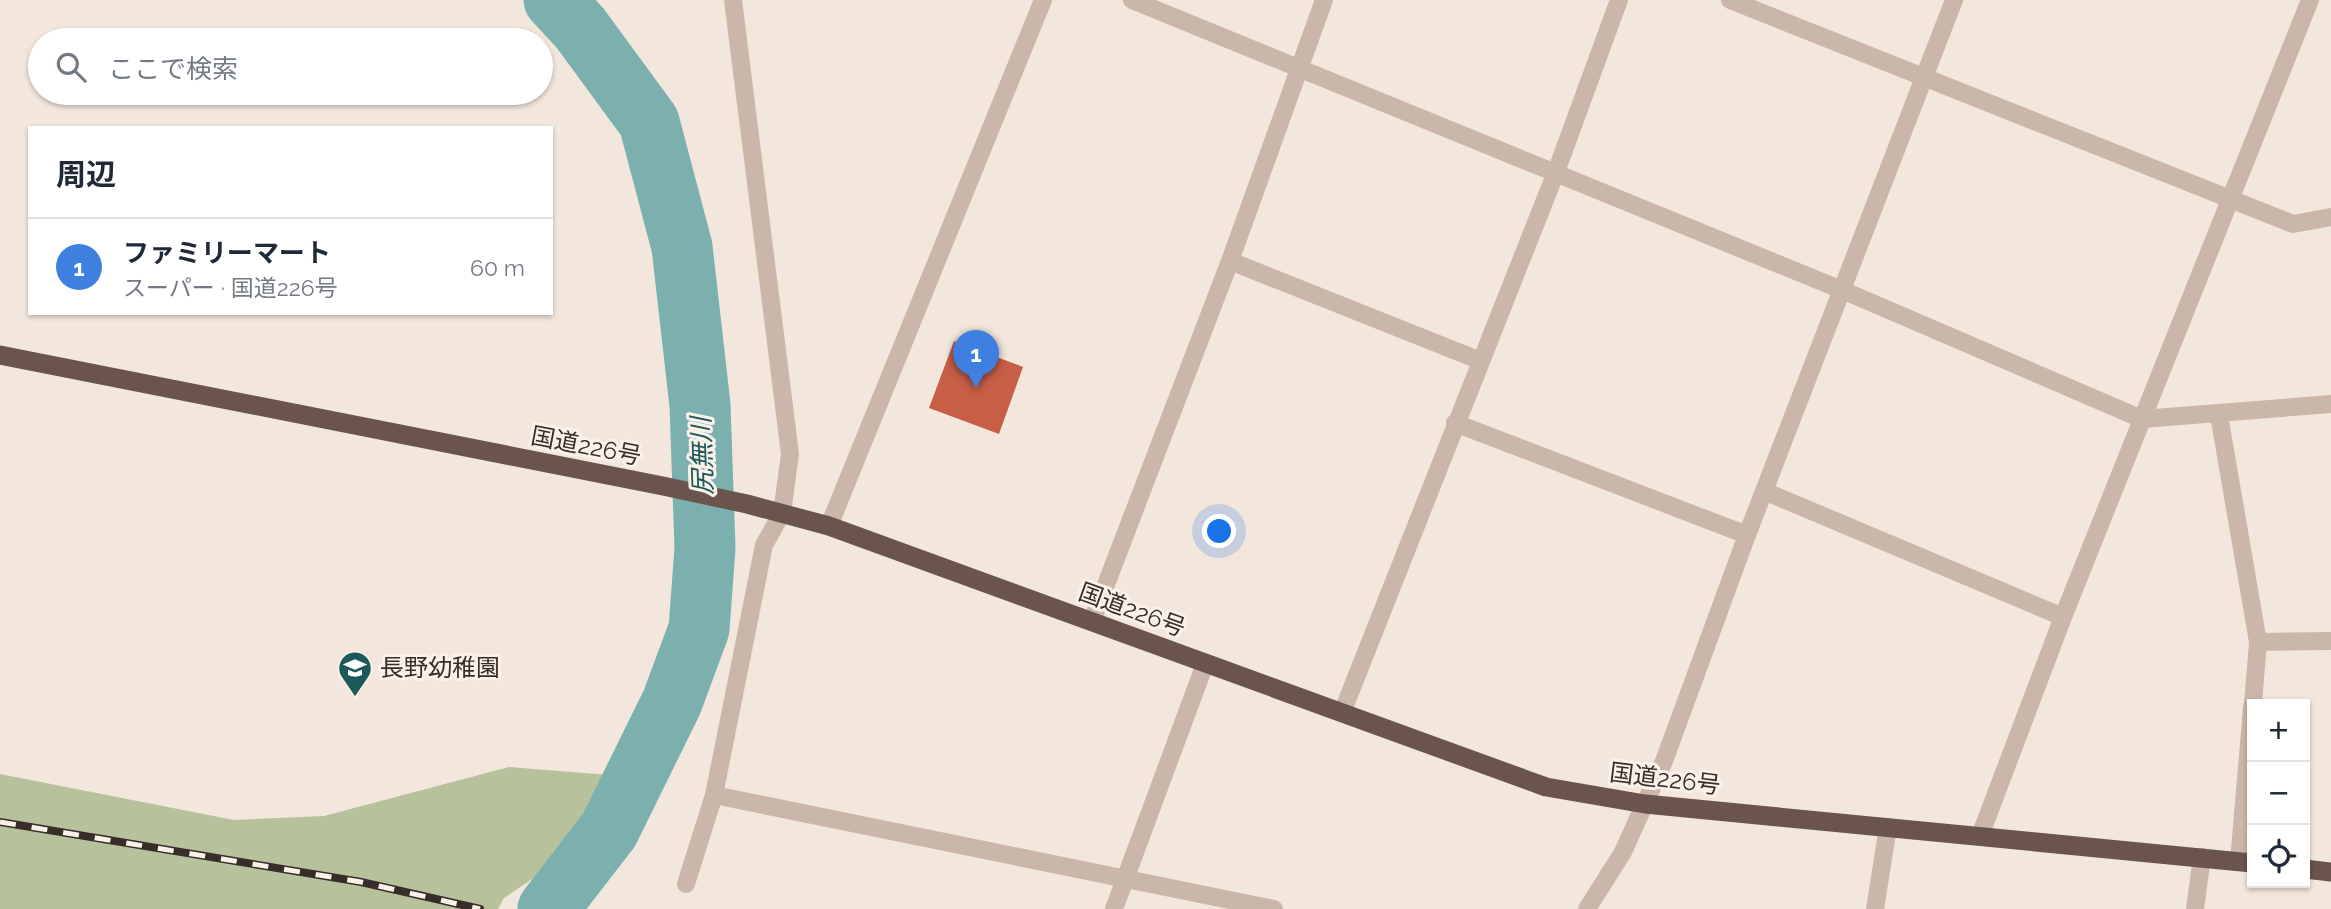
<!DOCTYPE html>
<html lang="ja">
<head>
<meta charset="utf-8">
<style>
	body { margin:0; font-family:Raleway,"Noto Sans JP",sans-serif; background:#f6f6f7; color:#1f2937 }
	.controls { position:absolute; right:21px; bottom:21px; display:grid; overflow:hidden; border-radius:0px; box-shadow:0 2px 5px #0004 }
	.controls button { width:63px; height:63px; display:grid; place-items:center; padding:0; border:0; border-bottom:2px solid #e0e1e3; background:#fff; color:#1f2937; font:35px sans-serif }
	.you { position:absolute; left:1220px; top:532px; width:24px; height:24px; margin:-18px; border:5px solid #fff; border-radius:50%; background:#1a73e8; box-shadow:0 0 0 10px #1a73e833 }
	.badge { display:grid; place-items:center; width:46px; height:46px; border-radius:50%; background:#2563eb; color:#fff; font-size:23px; font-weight:700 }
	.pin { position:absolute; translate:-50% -58px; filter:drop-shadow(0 2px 4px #0008) }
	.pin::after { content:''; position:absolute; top:37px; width:24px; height:21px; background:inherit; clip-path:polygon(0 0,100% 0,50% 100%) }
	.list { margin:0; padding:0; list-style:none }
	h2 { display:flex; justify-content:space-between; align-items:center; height:91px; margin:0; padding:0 28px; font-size:30px }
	h2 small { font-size:23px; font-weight:400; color:#747a83 }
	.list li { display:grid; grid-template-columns:46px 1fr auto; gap:21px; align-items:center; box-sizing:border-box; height:98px; padding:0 28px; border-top:2px solid #e0e1e3 }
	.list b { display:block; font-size:26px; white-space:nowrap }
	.list p { margin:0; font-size:23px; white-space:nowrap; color:#747a83 }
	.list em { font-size:23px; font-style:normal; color:#747a83 }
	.icon { flex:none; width:38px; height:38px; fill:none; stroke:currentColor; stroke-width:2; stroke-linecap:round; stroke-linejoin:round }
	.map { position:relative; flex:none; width:2331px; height:909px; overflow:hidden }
	.search { position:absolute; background:#fff; box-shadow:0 2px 5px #0004; left:28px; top:28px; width:525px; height:77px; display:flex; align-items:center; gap:18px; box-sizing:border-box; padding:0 24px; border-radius:38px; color:#747a83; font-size:26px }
	.panel { position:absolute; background:#fff; box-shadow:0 2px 5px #0004; left:28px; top:126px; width:525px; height:189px; border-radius:0px }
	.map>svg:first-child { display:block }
	.green { fill:#b7c29d }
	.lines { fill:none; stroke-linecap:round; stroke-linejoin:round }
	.river { stroke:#7cb0af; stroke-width:61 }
	.building { fill:#c75f47 }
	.minor { stroke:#cbb7a9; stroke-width:18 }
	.tertiary { stroke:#cbb7a9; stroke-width:18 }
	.trunk { stroke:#6a544d; stroke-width:19 }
	.rail-casing { stroke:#382d29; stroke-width:8 }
	.rail { stroke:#faf2ea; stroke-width:5; stroke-dasharray:16; stroke-linecap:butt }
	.labels { text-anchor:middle; stroke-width:6; stroke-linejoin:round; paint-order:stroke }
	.street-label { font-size:24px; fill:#382d29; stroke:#faf2ea }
	.poi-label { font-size:24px; fill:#382d29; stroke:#faf2ea; text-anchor:start }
	.water-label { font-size:26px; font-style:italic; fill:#1e595a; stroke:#faf2ea }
</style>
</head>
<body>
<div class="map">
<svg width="2331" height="909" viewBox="0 0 2331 909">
	<rect width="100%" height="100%" fill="#f3e7dd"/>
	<!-- green -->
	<path class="green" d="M509,767L622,776L584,844L504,898L498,909H0V774L234,820L324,816Z"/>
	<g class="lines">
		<!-- river -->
		<path class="river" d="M548,909L609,830L672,702L699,629L705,548L700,405L682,247L649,122L580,28L554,0"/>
	</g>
	<!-- building -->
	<path class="building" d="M954,341L1023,367L999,434L929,408Z"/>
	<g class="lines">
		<!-- minor -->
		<path class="minor" d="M1132,0L1842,290L2142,419L2331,404
			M1730,0L2293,224L2331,217
			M1230,261L1481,361
			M2219,415L2258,642L2253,704
			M1455,423L1747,535
			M1764,491L2063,617
			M829,526L1043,0
			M1092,621L1230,261L1324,0
			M2258,642L2331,641
			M1342,713L1556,172L1619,0
			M714,795L1274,909
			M1980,836L2063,617L2310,0
			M2239,862L2252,707
			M686,884L714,795L764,545L782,513
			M1114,909L1205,664
			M1875,909L1888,827
			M2195,909L2202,857"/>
		<!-- tertiary -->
		<path class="tertiary" d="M733,0L790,454L782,513
			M1587,909L1623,852L1664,761L1747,535L1954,0"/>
		<!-- trunk -->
		<path class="trunk" d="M0,355L663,486L747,504L829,526L1546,787L1645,804L2252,863
			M2305,869L2331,872"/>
		<!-- rail casing -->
		<g class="rail-casing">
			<path id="rail" d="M0,822L361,882L480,909"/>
		</g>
		<!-- rail -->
		<use href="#rail" class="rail"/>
	</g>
	<!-- icons -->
	<defs>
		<g id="school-pin" transform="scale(1.75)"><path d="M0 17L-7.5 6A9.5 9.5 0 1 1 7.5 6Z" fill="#1e595a" stroke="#faf2ea"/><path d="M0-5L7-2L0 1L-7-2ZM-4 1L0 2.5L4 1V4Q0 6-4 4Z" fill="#fff"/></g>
	</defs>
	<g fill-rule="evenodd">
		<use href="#school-pin" x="355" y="668"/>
	</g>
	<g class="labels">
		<!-- street labels -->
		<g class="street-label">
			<text transform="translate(586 446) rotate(11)" y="8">国道226号</text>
			<text transform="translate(1132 610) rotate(20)" y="8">国道226号</text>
			<text transform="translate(1665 779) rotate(7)" y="8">国道226号</text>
		</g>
		<!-- poi labels -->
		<g class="poi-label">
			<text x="380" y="676">長野幼稚園</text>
		</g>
		<!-- water labels -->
		<g class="water-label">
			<text transform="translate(702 456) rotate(-92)" y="9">尻無川</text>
		</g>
	</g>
</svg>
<div class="controls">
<button>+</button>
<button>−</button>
<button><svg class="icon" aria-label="locate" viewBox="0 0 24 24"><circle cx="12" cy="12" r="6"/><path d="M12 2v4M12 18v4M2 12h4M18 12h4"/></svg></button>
</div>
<div class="you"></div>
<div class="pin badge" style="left:976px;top:388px;background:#3f7fe0">1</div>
<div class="search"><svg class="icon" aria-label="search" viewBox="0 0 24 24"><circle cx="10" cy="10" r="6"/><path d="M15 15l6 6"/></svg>ここで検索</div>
<section class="panel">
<h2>周辺<small></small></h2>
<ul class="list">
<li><span class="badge" style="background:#3f7fe0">1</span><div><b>ファミリーマート</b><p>スーパー · 国道226号</p></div><em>60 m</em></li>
</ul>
</section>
</div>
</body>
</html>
